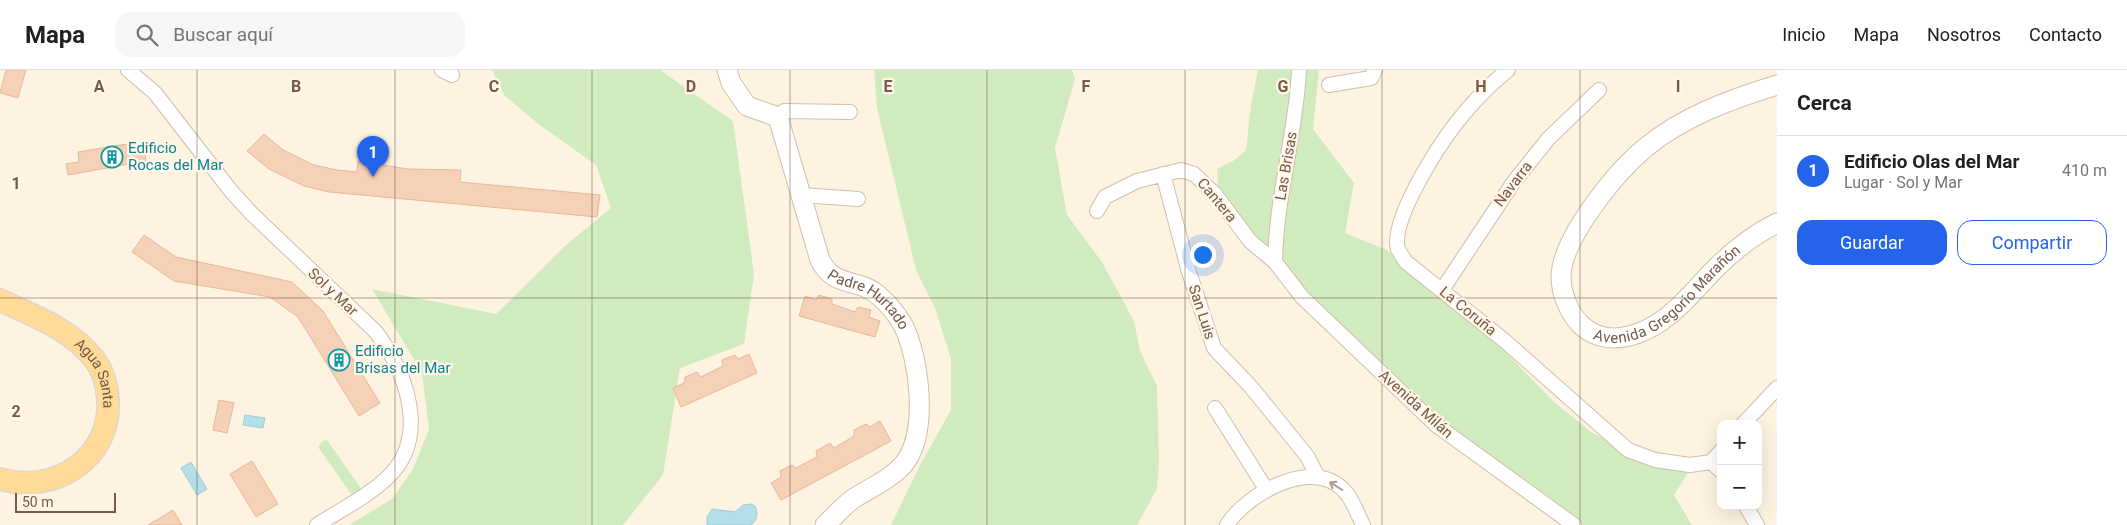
<!DOCTYPE html>
<html lang="es">
<head>
<meta charset="utf-8">
<style>
	body { margin:0; font-family:Roboto,sans-serif; background:#f6f6f6; color:#202124 }
	.controls { position:absolute; right:15px; bottom:15px; display:grid; overflow:hidden; border-radius:10px; box-shadow:0 5px 20px #0002 }
	.controls button { width:45px; height:45px; display:grid; place-items:center; padding:0; border:0; border-bottom:1px solid #e0e0e0; background:#fff; color:#202124; font:25px sans-serif }
	.scale { position:absolute; left:15px; bottom:12px; width:101px; box-sizing:border-box; padding-left:5px; border:2px solid #765947; border-top:0; font-size:14px; line-height:18px; white-space:nowrap; color:#765947; -webkit-text-stroke:4px #fff7e9; paint-order:stroke }
	.you { position:absolute; left:1202px; top:184px; width:18px; height:18px; margin:-12px; border:4px solid #fff; border-radius:50%; background:#1a73e8; box-shadow:0 0 0 8px #1a73e833 }
	.badge { display:grid; place-items:center; width:32px; height:32px; border-radius:50%; background:#2563eb; color:#fff; font-size:16px; font-weight:700 }
	.pin { position:absolute; translate:-50% -41px; filter:drop-shadow(0 1px 2px #0008) }
	.pin::after { content:''; position:absolute; top:26px; width:18px; height:15px; background:inherit; clip-path:polygon(0 0,100% 0,50% 100%) }
	.list { margin:0; padding:0; list-style:none }
	h2 { display:flex; justify-content:space-between; align-items:center; height:65px; margin:0; padding:0 20px; font-size:21px }
	h2 small { font-size:16px; font-weight:400; color:#757577 }
	.list li { display:grid; grid-template-columns:32px 1fr auto; gap:15px; align-items:center; box-sizing:border-box; height:70px; padding:0 20px; border-top:1px solid #e0e0e0 }
	.list b { display:block; font-size:19px; white-space:nowrap }
	.list p { margin:0; font-size:16px; white-space:nowrap; color:#757577 }
	.list em { font-size:16px; font-style:normal; color:#757577 }
	.actions { display:flex; gap:10px; padding:15px 20px }
	.actions a { flex:1; padding:11px 0; border:1px solid #2563eb; border-radius:15px; text-align:center; font-size:18px; color:#2563eb }
	.actions .main { background:#2563eb; color:#fff }
	.icon { flex:none; width:28px; height:28px; fill:none; stroke:currentColor; stroke-width:2; stroke-linecap:round; stroke-linejoin:round }
	.map { position:relative; flex:none; width:1777px; height:455px; overflow:hidden }
	header { display:flex; align-items:center; gap:30px; box-sizing:border-box; height:70px; padding:0 25px; background:#fff; border-bottom:1px solid #e0e0e0 }
	header strong { font-size:24px }
	nav { display:flex; gap:28px; margin-inline-start:auto; font-size:18px }
	.search { width:350px; height:45px; background:#f6f6f6; display:flex; align-items:center; gap:12px; box-sizing:border-box; padding:0 18px; border-radius:15px; color:#757577; font-size:19px }
	main { display:flex }
	aside { flex:1; background:#fff }
	.map>svg:first-child { display:block }
	.green { fill:#d0ecbf }
	.water { fill:#b5dfe8; stroke:#9bcfda }
	.building { fill:#f5d1b7; stroke:#e8b897 }
	.lines { fill:none; stroke-linecap:round; stroke-linejoin:round }
	.street-casing { stroke:#d1bdab; stroke-width:16 }
	.secondary-casing { stroke:#d5bda7; stroke-width:21 }
	.primary-casing { stroke:#ded7d3; stroke-width:24 }
	.street { stroke:#fff; stroke-width:14 }
	.secondary { stroke:#fff; stroke-width:19 }
	.primary { stroke:#ffdb97; stroke-width:21 }
	.oneway { stroke:#ad9b91 }
	.grid { fill:none; stroke:#765947; stroke-width:1; stroke-opacity:0.55 }
	.labels { text-anchor:middle; stroke-width:4.5; stroke-linejoin:round; paint-order:stroke }
	.culture-label { font-size:15px; fill:#0d838f; stroke:#fff7e9; text-anchor:start }
	.street-label { font-size:15px; fill:#765947; stroke:#fff7e9 }
	.grid-label { font-size:16px; text-anchor:middle; font-weight:bold; fill:#765947; stroke:#fff7e9; stroke-width:4.5; stroke-linejoin:round; paint-order:stroke }
</style>
</head>
<body>
<header>
<strong>Mapa</strong>
<div class="search"><svg class="icon" aria-label="search" viewBox="0 0 24 24"><circle cx="10" cy="10" r="6"/><path d="M15 15l6 6"/></svg>Buscar aquí</div>
<nav><a>Inicio</a><a>Mapa</a><a>Nosotros</a><a>Contacto</a></nav>
</header>
<main>
<div class="map">
<svg width="1777" height="455" viewBox="0 0 1777 455">
	<rect width="100%" height="100%" fill="#fef3e1"/>
	<!-- green -->
	<path class="green" d="M492,0H660L733,51L754,204L744,274L680,298L663,405L623,455H349L392,429L413,399L429,359L422,303L372,219L496,244L565,176L611,138L596,95L541,56L504,25Z
		M874,0H1072L1075,9L1055,78L1067,145L1102,192L1134,251L1140,281L1157,316L1159,393L1157,419L1137,455H891L920,395L951,340V289L935,238L916,200L877,38Z
		M1258,0H1319L1313,59L1354,113L1345,163L1387,180L1429,219L1489,265L1554,332L1591,362L1634,385L1689,401L1674,425L1692,455H1583L1442,354L1385,305L1282,193L1219,128L1217,99L1233,91L1246,80L1251,34Z
		M327,370L360,417V420L354,424H351L318,377L323,371Z"/>
	<!-- water -->
	<path class="water" d="M245,345L265,348L263,358L243,355Z
		M191,392L207,419L197,425L181,398Z
		M751,434L755,436C759,443 757,450 751,455H707V447L712,439L735,442L743,435Z"/>
	<!-- building -->
	<path class="building" d="M6,0H26L18,28L0,23Z
		M264,64L283,80L314,95L337,100L357,102L358,91L408,99L461,100L460,112L600,125L597,147L329,122L304,116L269,99L247,81Z
		M127,74L129,83L144,80L146,91L68,105L66,94L79,92L78,82Z
		M144,165L176,187L292,212L323,241L380,333L359,346L298,247L270,227L174,211L132,182Z
		M819,225L832,229V234L855,242L858,237L871,240L869,247L880,251L875,267L799,246L805,226L816,230Z
		M749,284L757,303L681,337L673,318L684,313L685,307L697,302L701,307L723,296L722,290L735,285L738,289Z
		M219,330L234,333L227,363L213,360Z
		M880,351L891,371L781,430L771,413L781,407L780,401L792,395L796,398L817,387L816,381L830,373L834,378L854,366V360L866,354L870,357Z
		M252,391L278,434L256,447L230,404Z
		M173,440L182,455H148Z"/>
	<g class="lines">
		<!-- street casing -->
		<g class="street-casing">
			<path id="street" d="M128,0L155,23L231,121L252,144L375,261C406,300 431,367 387,408C367,427 340,440 317,455
				M442,0L452,5
				M1508,0C1489,15 1472,33 1457,52C1439,75 1390,150 1398,179C1400,183 1403,188 1406,192L1505,271L1628,380L1655,390L1690,395L1711,392L1721,401
				M1329,15L1371,8L1375,0
				M778,47L784,41L850,42
				M1163,104L1189,202L1214,278L1251,317L1307,386L1318,407
				M801,125L858,129
				M1097,141L1105,127L1137,111L1181,100L1194,104L1215,124L1250,171L1275,192L1302,227L1436,355L1574,455
				M1275,192C1276,127 1296,65 1299,0
				M1442,220L1513,113L1548,69L1599,20
				M1215,338L1266,419
				M1743,354L1777,318
				M1711,392L1721,381
				M1746,436L1757,455
				M1227,455C1247,423 1317,384 1347,424C1354,433 1358,445 1363,455"/>
		</g>
		<!-- secondary casing -->
		<g class="secondary-casing">
			<g id="secondary">
				<path id="s1" d="M727,0L731,13L747,36L778,47L820,190C834,219 859,207 879,226C888,234 897,244 903,255C920,289 929,365 903,395C888,411 871,417 853,429C843,436 834,447 825,455"/>
				<path id="s2" d="M1777,15C1731,29 1682,47 1645,78C1616,102 1562,168 1561,206C1561,223 1568,241 1580,254C1595,269 1615,271 1636,264C1670,253 1692,222 1716,198C1734,180 1755,164 1777,153"/>
			</g>
		</g>
		<!-- primary casing -->
		<g class="primary-casing">
			<g id="primary">
				<path id="s3" d="M0,230C35,247 70,258 95,290C103,301 107,315 108,329C112,388 55,425 0,409"/>
			</g>
		</g>
		<!-- street -->
		<use href="#street" class="street"/>
		<!-- secondary -->
		<use href="#secondary" class="secondary"/>
		<!-- primary -->
		<use href="#primary" class="primary"/>
	</g>
	<!-- one-way arrows -->
	<defs><path id="oneway-shaft" d="M-6 0H5M1.5-3L5.5 0L1.5 3" fill="none" stroke-width="1.6" stroke-linecap="round" stroke-linejoin="round" transform="scale(1.25)"/></defs>
	<use class="oneway" href="#oneway-shaft" transform="translate(1336 416) rotate(-148)"/>
	<!-- grid -->
	<path class="grid" d="M197,0V455M395,0V455M592,0V455M790,0V455M987,0V455M1185,0V455M1382,0V455M1580,0V455M0,228H1777"/>
	<!-- icons -->
	<defs>
		<g id="building-ring" transform="scale(1.125)"><circle r="9.5" fill="#fff7e9" stroke="#0f9aa8" stroke-width="1.5"/><path d="M-4-6H4V6H1V3H-1V6H-4ZM-2.5-4.3h1.7v1.8h-1.7ZM.8-4.3h1.7v1.8H.8ZM-2.5-1h1.7V.8h-1.7ZM.8-1h1.7V.8H.8Z" fill="#0f9aa8"/></g>
	</defs>
	<g fill-rule="evenodd">
		<use href="#building-ring" x="112" y="87"/>
		<use href="#building-ring" x="339" y="290"/>
	</g>
	<g class="labels">
		<!-- culture labels -->
		<g class="culture-label">
			<text x="128" y="83">Edificio<tspan x="128" dy="17">Rocas del Mar</tspan></text>
			<text x="355" y="286">Edificio<tspan x="355" dy="17">Brisas del Mar</tspan></text>
		</g>
		<!-- street labels -->
		<g class="street-label">
			<text transform="translate(1286 96) rotate(-80)" y="5">Las Brisas</text>
			<text transform="translate(1513 114) rotate(-53)" y="5">Navarra</text>
			<text transform="translate(1217 130) rotate(50)" y="5">Cantera</text>
			<text dy="5" stroke="none"><textPath href="#s2" startOffset="462">Avenida Gregorio Marañón</textPath></text>
			<text transform="translate(333 222) rotate(43)" y="5">Sol y Mar</text>
			<text dy="5" stroke="none"><textPath href="#s1" startOffset="288">Padre Hurtado</textPath></text>
			<text transform="translate(1468 241) rotate(39)" y="5">La Coruña</text>
			<text transform="translate(1202 242) rotate(72)" y="5">San Luis</text>
			<text dy="5" stroke="none"><textPath href="#s3" startOffset="126">Agua Santa</textPath></text>
			<text transform="translate(1416 334) rotate(42)" y="5">Avenida Milán</text>
		</g>
	</g>
	<g class="grid-label">
		<text x="99" y="22">A</text>
		<text x="296" y="22">B</text>
		<text x="494" y="22">C</text>
		<text x="691" y="22">D</text>
		<text x="888" y="22">E</text>
		<text x="1086" y="22">F</text>
		<text x="1283" y="22">G</text>
		<text x="1481" y="22">H</text>
		<text x="1678" y="22">I</text>
		<text x="16" y="119">1</text>
		<text x="16" y="347">2</text>
	</g>
</svg>
<div class="controls">
<button>+</button>
<button>−</button>
</div>
<div class="scale">50 m</div>
<div class="you"></div>
<div class="pin badge" style="left:373px;top:107px">1</div>
</div>
<aside>
<h2>Cerca<small></small></h2>
<ul class="list">
<li><span class="badge">1</span><div><b>Edificio Olas del Mar</b><p>Lugar · Sol y Mar</p></div><em>410 m</em></li>
</ul>
<div class="actions"><a class="main">Guardar</a><a>Compartir</a></div>
</aside>
</main>
</body>
</html>
